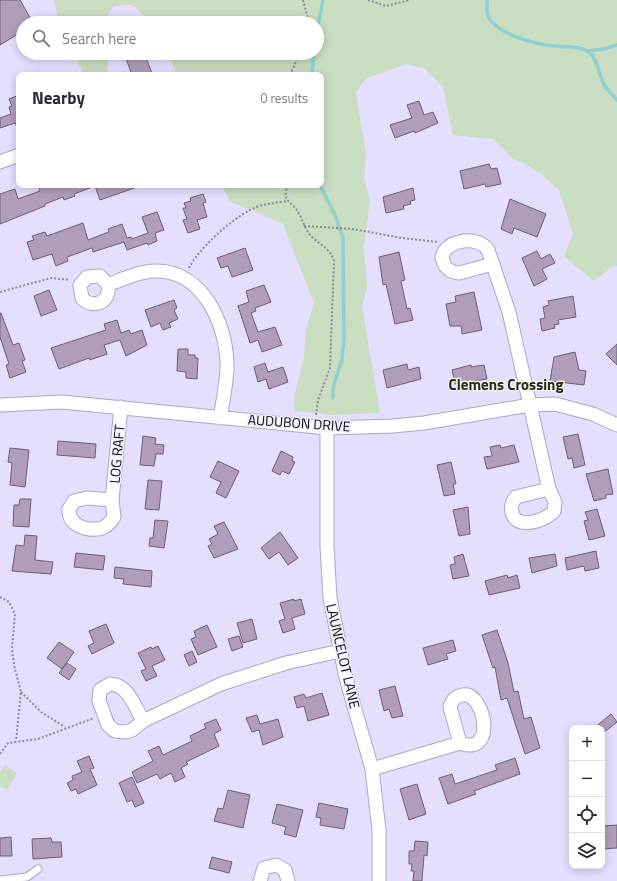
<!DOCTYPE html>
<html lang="en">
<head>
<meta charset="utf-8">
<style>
	body { margin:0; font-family:"Titillium Web",sans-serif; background:#f7f7f7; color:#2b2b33 }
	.controls { position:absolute; right:12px; bottom:12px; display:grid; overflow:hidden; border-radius:8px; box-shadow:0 2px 10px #0003 }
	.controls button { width:36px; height:36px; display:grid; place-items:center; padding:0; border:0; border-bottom:1px solid #e1e1e2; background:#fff; color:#2b2b33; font:20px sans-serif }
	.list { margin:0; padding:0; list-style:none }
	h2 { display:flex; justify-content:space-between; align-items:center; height:52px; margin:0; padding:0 16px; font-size:17px }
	h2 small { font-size:13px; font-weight:400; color:#7c7c81 }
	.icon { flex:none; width:22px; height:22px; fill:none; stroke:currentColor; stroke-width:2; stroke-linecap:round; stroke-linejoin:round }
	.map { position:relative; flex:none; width:617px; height:881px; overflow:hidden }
	.search { position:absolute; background:#fff; box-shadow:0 2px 10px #0003; left:16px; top:16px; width:308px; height:44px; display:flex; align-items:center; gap:10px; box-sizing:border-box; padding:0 14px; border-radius:22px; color:#7c7c81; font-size:15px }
	.panel { position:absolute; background:#fff; box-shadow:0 2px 10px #0003; left:16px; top:72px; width:308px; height:116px; border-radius:8px }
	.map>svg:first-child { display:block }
	.green { fill:#c9ddc0 }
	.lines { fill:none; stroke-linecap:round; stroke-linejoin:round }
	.stream { stroke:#8ecfd0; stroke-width:3.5 }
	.building { fill:#af9dba; stroke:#6e5d77 }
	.lane-casing { stroke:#aca6c5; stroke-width:9 }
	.street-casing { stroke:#aca6c5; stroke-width:15 }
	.path { stroke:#8d88a0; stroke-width:2; stroke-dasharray:2 2; stroke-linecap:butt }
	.lane { stroke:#fff; stroke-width:7 }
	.street { stroke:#fff; stroke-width:13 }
	.labels { text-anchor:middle; stroke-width:3; stroke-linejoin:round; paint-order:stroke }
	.street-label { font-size:14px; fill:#0c0914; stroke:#f1eefb }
	.neighbourhood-label { font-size:15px; font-weight:bold; fill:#292f06; stroke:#f1eefb }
</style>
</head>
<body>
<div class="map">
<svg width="617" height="881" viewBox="0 0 617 881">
	<rect width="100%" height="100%" fill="#e4deff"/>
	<!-- green -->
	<path class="green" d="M54,0H617V266L614,265L594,281L564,257L573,234L559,190L542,175L525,164L512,158L493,139L453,135L443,87L424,68L406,64L365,79L356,93L366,154L364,178L370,201L364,247L367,288L362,306L380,413L333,415L294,411L295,393L304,358L306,329L314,303L283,224L262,214L230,202L222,185H321V75H177L168,53H317V23H152L132,5L114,6L107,16L108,23H59Z
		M72,53H109L106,75H85Z
		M5,765L17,773L7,790L0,786V773Z"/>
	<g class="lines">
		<!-- stream -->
		<path class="stream" d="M487,0C488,6 485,11 489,18C499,35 535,44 554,46C566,48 577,45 587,51C598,57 598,76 605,86C608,91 613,95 617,100
			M317,32L323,0
			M588,51L604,49L617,45
			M312,75L314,53
			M320,185L335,215L343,238L344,339L342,359L333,388V398"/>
	</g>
	<!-- building -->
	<path class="building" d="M0,0H20L33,23H23V31L0,45Z
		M124,53H144L152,73L147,75H132Z
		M19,95V131L15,123L0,128V118L11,114L9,107L12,106L9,99Z
		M419,101L424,115L433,112L438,123L415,133L414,131L395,138L390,125L412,118L407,105Z
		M489,164L491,169L497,168L501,184L486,187L485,184L464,189L460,171Z
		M47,185H140V186L100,200L95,186L74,194L75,196L64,200L63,197L45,204V206L0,224V194L15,189L18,199L40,191L39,188Z
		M413,188L415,200L410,201L411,204L403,206L404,209L386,213L383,197Z
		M203,194L206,202L203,203L207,217L197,220L200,229L188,233L183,220L187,219L183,208H186L184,203L191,201L190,198Z
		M510,199L546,214L537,237L514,228L512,234L501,229Z
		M157,212L164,230L155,233L157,241L148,245L147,243L127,250L124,242L93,252L92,248L67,257L68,261L56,266L52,254L33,260L27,242L34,240L32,236L45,232L47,236L83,223L88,240L109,232L108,229L122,224L127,238L131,237L132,239L148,233L142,217Z
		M245,248L253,270L232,277L228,266L221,268L217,258Z
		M537,251L541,259L550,254L555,263L542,269L547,279L534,286L522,258Z
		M399,252L405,280L401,281L407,309L410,308L413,320L395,324L386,284L383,285L379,257Z
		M264,285L271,302L255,308L256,311L251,313L258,332L275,327L282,345L262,352L258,340L250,343L238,306L249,302L246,291Z
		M49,290L57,310L41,316L34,296Z
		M474,292L482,330L462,334L461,326H450L446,304L456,302L455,296Z
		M573,296L576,317L558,320L559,324L554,325L555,328L542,331L540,319L545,318L543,307L549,305L548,301Z
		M174,300L177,308L174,310L178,319L169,323L171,327L163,330L160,323L151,327L145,310Z
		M0,313H1L13,345L19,343L25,360L22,361L26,372L10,378L6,365L9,364L0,337Z
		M117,320L121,333L129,330L131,334L142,330L147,345L126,356L120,340L104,345L107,354L90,360L89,358L59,369L51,348L106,330L104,324Z
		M617,344V365L606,354Z
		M178,349H188V355H195V358H198L197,379L186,378V372L177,371Z
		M575,352L579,370L586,371L584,385L550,381L554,357Z
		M265,363L268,372L283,367L288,382L269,389L266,379L258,382L254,367Z
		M407,364L408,370L419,367L421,379L387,388L383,370Z
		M471,365V367L484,365L487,379L455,384L452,370Z
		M578,434L585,465L574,468L572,458L568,459L563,437Z
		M143,436L156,438L155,444L164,445L163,454H156L154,466L140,465Z
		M58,441L96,444L95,458L57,455Z
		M500,445L501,448L514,445L519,462L487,469L484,457L492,456L490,447Z
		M10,448L29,450L25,487L10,485L12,463L8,462Z
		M281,451L293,457L292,461L295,462L289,474L282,471L280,475L272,471Z
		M218,461L239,471L226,498L216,493L221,482L210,477Z
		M451,462L456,484H453L455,494L444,496L437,465Z
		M608,469L613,494L606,495V498L594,501L586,474Z
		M148,480L162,481L159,510L145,509Z
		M20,499H31L29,527L13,526L14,505H19Z
		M468,507L470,534L459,536L453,510Z
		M597,509L605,536L589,540L584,521L588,520L585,512Z
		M155,520L168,521L164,548L149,546L150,538H153Z
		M224,522L238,549L214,558L208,546L212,544L209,539L218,534L214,526Z
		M280,532L298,558L288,565L279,552L269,559L261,548Z
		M25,535L37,536L35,560L53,562L51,574L12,571L16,545L24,546Z
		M596,551L599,568L585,571L584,566L567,570L565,558Z
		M76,553L105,556L103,570L74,567Z
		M463,554L469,576L453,579L450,565L455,564L454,557Z
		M555,554L557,566L532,573L529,558Z
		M115,567L152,571L151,587L123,584L124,579L114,578Z
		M507,575L508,578L517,575L520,588L489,595L485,581Z
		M294,599V601L301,599L305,614L292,618L295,629L283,633L279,621L285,619L280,603Z
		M252,619L257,639L243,643L237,623Z
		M106,624L114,643L92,654L88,646L94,643L89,631Z
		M207,625L217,647L198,655L191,639L196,637L194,631Z
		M497,630L508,663L514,692L518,691L524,719L531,717L540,748L525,754L507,698L501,700L495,667L493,668L482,635Z
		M239,636L243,647L232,651L228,639Z
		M453,640L456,651L446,654L448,659L428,665L423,648Z
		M59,642L74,652L62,669L47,658Z
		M158,646L165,660L152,666L157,676L146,681L141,671L146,669L138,653L151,647L152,649Z
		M192,651L197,662L189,666L184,655Z
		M67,663L76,669L69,680L59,673Z
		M395,686L403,716L392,718L389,709L384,711L379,690Z
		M322,693L329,715L308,721L304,706L297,708L294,697L304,694L306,698Z
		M611,714L617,722L602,734V728H594Z
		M257,715L260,724L278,719L283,737L263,745L259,730L252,732L246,718Z
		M216,719L221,730L214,734L219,746L186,762L188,764L181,768L185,777L175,782L171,773L160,779L157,774L137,783L132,772L153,761L148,751L159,746L163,755L192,741L190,736L206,728L204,724Z
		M89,756L94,768L90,769L97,785L78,794L76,789L71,791L67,783L73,780L72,776L82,772L77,761Z
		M515,758L520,774L474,791L476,794L448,804L439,778L452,774L455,784L497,770L495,765Z
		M132,777L144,803L135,807L132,800L127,802L119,783Z
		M417,784L426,814L409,820L400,789Z
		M228,790L250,795L243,828L214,821L218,808L223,809Z
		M319,803L348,809L344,829L320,825L321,818L316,817Z
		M277,804L303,810L296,837L284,834L286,827L272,823Z
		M617,825V848L602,849V826Z
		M11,837L12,856H0V838Z
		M51,838L52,842H61L62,857L33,859L32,839Z
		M415,841L428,842L427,856L424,855L422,881H413L414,871H411L412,864H409V851H414Z
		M212,857L232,862L229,873L209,868Z"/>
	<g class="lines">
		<!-- lane casing -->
		<g class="lane-casing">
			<path id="lane" d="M0,880L27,877L38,869"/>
		</g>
		<!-- street casing -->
		<g class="street-casing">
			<path id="street" d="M0,162L19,155
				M493,264L459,273C449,272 444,268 442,257C446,239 478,235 488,250L509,312L549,489L555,502L554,511C548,518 531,525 522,522C510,520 509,505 516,497L549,489
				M108,285C111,302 93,310 82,298L80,285L87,277L100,276L108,285C120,280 133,274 146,272C200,263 228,323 227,369C226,385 223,402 220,418
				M0,405L62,402L327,428L393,426L424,423L530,405L555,404L593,414L617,425
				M327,428V546L330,598L346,678L372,769L379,830V881
				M112,500L87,498L74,501L69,509C68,526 88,532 102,528C108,526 111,521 114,517L112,500L121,407
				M143,721C135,707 128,684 110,684L100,690L99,701L108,725L115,731L126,732L132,730L143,721L221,684L286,663L340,651
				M372,769L460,743C494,756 487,703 468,695C459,694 452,698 450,707L460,743
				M260,881L264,868L276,865L285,870L288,881"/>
		</g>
		<!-- path -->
		<path class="path" d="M303,0L309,23
			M368,0L386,6L410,0
			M290,75L300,53
			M288,185C282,200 288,199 296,209C302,217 304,228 311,236C320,245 330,248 334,261L330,368L318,400L316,415
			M304,226L353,229L402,238L438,242
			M189,268C199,248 231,220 250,210C261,204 274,203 287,201
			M0,292L51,278L70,280
			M0,597L9,602L15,614L12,649L14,665L21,692L16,741
			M21,692L41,712L65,727
			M0,754L8,743L38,739L94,718"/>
		<!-- lane -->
		<use href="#lane" class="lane"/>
		<!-- street -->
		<use href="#street" class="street"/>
	</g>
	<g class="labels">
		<!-- street labels -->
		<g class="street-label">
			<text transform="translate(299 423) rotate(4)" y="5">AUDUBON DRIVE</text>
			<text transform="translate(117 454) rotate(-85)" y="5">LOG RAFT</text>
			<text transform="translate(343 656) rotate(77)" y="5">LAUNCELOT LANE</text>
		</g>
		<!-- neighbourhood labels -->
		<g class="neighbourhood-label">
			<text x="506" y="390">Clemens Crossing</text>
		</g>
	</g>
</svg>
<div class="controls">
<button>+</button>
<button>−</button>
<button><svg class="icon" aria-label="locate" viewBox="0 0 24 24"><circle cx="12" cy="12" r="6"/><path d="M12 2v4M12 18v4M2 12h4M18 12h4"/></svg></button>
<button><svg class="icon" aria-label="layers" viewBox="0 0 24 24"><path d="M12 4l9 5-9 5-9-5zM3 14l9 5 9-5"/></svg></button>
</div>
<div class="search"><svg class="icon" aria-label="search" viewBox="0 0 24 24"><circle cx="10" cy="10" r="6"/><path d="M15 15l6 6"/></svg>Search here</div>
<section class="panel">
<h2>Nearby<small>0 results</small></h2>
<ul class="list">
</ul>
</section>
</div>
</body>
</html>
